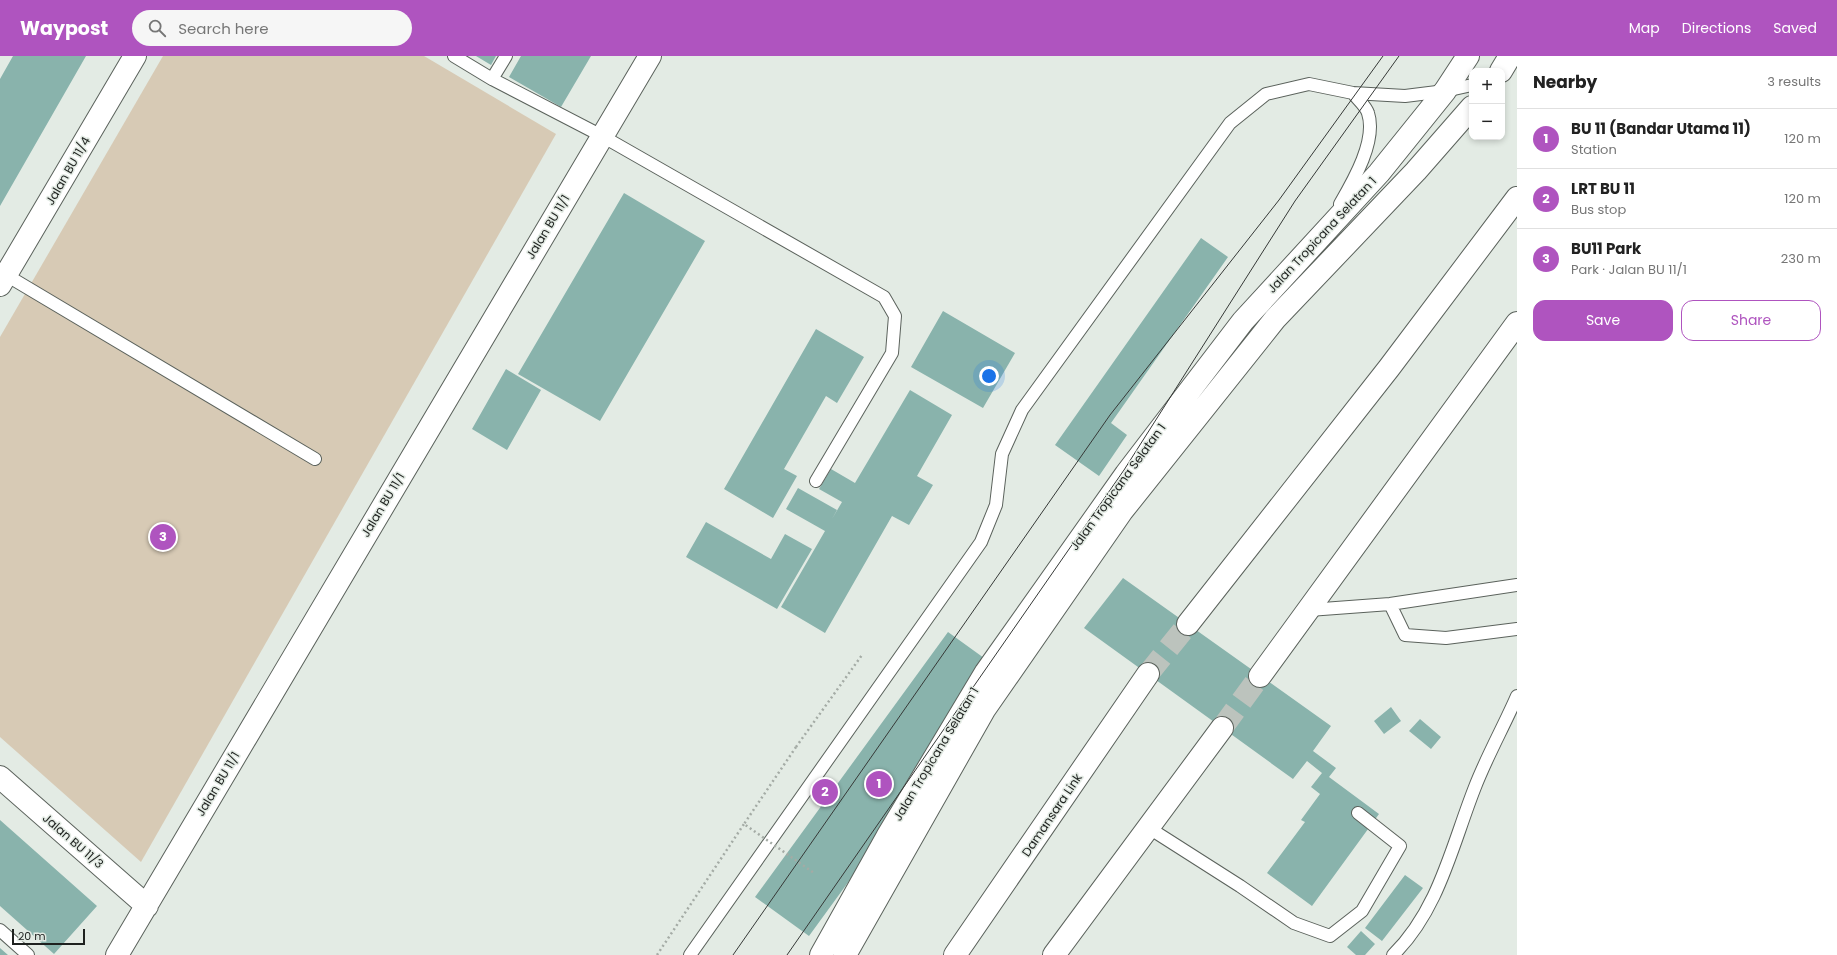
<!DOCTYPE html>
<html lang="en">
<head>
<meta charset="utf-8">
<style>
	body { margin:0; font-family:Poppins,sans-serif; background:#f6f6f6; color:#222 }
	.controls { position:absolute; right:12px; top:12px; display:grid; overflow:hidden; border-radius:8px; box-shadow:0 2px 6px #0003 }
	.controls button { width:36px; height:36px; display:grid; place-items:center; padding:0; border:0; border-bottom:1px solid #e0e0e0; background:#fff; color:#222; font:20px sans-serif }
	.scale { position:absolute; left:12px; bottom:10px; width:73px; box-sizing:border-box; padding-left:4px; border:2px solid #1e211f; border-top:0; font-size:11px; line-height:14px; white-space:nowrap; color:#1e211f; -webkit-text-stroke:3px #e3ebe4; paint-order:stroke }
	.you { position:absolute; left:989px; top:320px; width:14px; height:14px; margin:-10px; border:3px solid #fff; border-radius:50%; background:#1a73e8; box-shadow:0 0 0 6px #1a73e833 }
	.badge { display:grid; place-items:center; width:26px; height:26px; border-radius:50%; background:#af54bf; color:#fff; font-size:13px; font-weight:700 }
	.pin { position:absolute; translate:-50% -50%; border:2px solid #fff; box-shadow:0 1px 4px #0006 }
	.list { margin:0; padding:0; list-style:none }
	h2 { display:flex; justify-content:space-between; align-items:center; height:52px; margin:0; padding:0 16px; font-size:17px }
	h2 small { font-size:13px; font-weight:400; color:#767676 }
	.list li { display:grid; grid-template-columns:26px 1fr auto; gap:12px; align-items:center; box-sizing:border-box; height:60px; padding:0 16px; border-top:1px solid #e0e0e0 }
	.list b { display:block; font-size:15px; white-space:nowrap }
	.list p { margin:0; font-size:13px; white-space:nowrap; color:#767676 }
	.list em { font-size:13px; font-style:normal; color:#767676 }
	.actions { display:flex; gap:8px; padding:12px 16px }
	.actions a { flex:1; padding:9px 0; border:1px solid #af54bf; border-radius:12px; text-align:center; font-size:14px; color:#af54bf }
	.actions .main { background:#af54bf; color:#fff }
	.icon { flex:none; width:22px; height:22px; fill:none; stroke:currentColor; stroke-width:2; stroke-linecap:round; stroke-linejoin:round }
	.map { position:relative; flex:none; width:1517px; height:899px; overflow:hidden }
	header { display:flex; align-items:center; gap:24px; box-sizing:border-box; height:56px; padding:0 20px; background:#af54bf; color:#fff }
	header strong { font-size:19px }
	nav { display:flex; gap:22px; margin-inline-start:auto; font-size:14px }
	.search { width:280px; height:36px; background:#f6f6f6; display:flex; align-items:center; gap:10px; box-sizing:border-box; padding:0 14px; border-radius:22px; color:#767676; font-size:15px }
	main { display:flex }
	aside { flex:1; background:#fff }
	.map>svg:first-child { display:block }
	.green { fill:#d7cab5 }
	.building { fill:#89b3ac }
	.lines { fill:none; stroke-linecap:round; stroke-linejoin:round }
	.motorway-tunnel { stroke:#bcc3bd; stroke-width:22; stroke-dasharray:22 11; stroke-linecap:butt }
	.service-casing { stroke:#5b625c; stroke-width:14 }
	.minor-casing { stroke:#5b625c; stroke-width:24 }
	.tertiary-casing { stroke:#5b625c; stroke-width:24 }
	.motorway-casing { stroke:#5b625c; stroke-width:24 }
	.path { stroke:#a4aba5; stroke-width:2.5; stroke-dasharray:2 3; stroke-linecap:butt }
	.service { stroke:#fff; stroke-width:12 }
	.minor { stroke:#fff; stroke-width:22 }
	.tertiary { stroke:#fff; stroke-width:22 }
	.motorway { stroke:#fff; stroke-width:22 }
	.tram { stroke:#363937; stroke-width:1 }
	.path-bridge { stroke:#a4aba5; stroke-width:2.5; stroke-dasharray:2 3; stroke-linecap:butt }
	.labels { text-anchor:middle; stroke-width:3; stroke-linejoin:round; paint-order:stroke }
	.street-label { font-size:12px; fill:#1e211f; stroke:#e3ebe4 }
</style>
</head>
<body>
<header>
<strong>Waypost</strong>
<div class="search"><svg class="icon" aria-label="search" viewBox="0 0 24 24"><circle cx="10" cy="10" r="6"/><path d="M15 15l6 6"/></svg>Search here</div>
<nav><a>Map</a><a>Directions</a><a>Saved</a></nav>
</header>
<main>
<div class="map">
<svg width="1517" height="899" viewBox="0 0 1517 899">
	<rect width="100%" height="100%" fill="#e3ebe4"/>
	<!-- green -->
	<path class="green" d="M163,0H424L556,78L141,806L0,681V281Z"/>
	<!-- building -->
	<path class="building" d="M13,0H86L0,150V23Z
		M476,0H496L491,9Z
		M521,0H591L561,51L509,21Z
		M624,137L705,185L600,365L518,318Z
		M1201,182L1228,201L1111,367L1127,379L1099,420L1055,389Z
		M943,255L1015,297L983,352L911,311Z
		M816,273L864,301L837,347L826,340L784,413L797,420L773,462L724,433Z
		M506,313L541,334L507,394L472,373Z
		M910,334L952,359L917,420L933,429L909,469L892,460L825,577L781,551L825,475L786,453L798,432L837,454L832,463L842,446L819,433L831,413L855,427Z
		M706,466L771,503L785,478L812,493L777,553L686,501Z
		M1123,522L1331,670L1313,695L1336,712L1329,721L1379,758L1312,850L1267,817L1305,766L1301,764L1320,738L1311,731L1322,717L1307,705L1293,723L1084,572Z
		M948,576L1002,615L809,880L755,841Z
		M1391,651L1401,665L1384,678L1374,665Z
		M1420,663L1441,681L1431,693L1409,675Z
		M0,764L97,850L54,898L0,850Z
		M1405,819L1423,832L1382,885L1365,872Z
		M1361,875L1375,888L1365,899H1356L1347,891Z
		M0,892L8,899H0Z"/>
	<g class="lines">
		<!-- motorway-tunnel -->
		<path class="motorway-tunnel" d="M1148,618L1188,568
			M1222,672L1260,620"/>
		<!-- service casing -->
		<g class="service-casing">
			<path id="service" d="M454,0L492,23L602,80L884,241L895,260L892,297L816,425
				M492,23L506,0
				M1340,148C1354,124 1377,84 1368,57C1366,50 1357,43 1353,37
				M6,219L315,403
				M1390,548L1405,579L1446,582L1517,573
				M1309,554L1390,548L1517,529
				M1149,772L1240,830L1294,867L1330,880L1362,855L1400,790L1358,757
				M0,874L28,899
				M690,899L981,486L996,449L1002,398L1022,354L1230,67L1266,38L1309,28L1353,37L1405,40L1445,35L1472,29
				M1393,899C1439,854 1452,789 1475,731C1487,700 1504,670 1517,640"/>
		</g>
		<!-- minor casing -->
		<g class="minor-casing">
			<path id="minor" d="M0,229L135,0
				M0,721L147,850
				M117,899L650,0"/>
		</g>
		<!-- tertiary casing -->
		<g class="tertiary-casing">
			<path id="tertiary" d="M1501,15L1510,0
				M821,899L887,781L986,616L1126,418L1243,265L1379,117L1445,35L1468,0
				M845,899L984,654L1122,455L1275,263L1416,115L1472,51"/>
		</g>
		<!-- motorway casing -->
		<g class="motorway-casing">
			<path id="motorway" d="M1188,568L1389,312L1517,142
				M1260,620L1517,267
				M955,899L1148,618
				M1054,899L1222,672"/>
		</g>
		<!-- path -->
		<path class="path" d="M796,691L862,599
			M657,899L744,768"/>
		<!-- service -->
		<use href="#service" class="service"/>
		<!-- minor -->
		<use href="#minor" class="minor"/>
		<!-- tertiary -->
		<use href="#tertiary" class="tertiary"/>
		<!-- motorway -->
		<use href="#motorway" class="motorway"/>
		<!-- tram -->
		<path class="tram" d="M733,899L1110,359L1279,144L1383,0
			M787,899L1124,414L1295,145L1399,0"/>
		<!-- path-bridge -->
		<path class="path-bridge" d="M796,691L744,768L814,817"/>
	</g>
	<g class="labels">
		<!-- street labels -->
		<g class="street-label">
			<text transform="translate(68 115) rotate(-60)" y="4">Jalan BU 11/4</text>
			<text transform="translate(548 171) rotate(-59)" y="4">Jalan BU 11/1</text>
			<text transform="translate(1322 179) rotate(-47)" y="4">Jalan Tropicana Selatan 1</text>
			<text transform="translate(1118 431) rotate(-54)" y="4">Jalan Tropicana Selatan 1</text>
			<text transform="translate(383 449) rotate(-59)" y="4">Jalan BU 11/1</text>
			<text transform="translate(936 698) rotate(-59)" y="4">Jalan Tropicana Selatan 1</text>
			<text transform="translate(218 728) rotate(-59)" y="4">Jalan BU 11/1</text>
			<text transform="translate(1052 759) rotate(-56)" y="4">Damansara Link</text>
			<text transform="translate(73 785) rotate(41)" y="4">Jalan BU 11/3</text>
		</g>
	</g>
</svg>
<div class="controls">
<button>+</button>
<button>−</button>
</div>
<div class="scale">20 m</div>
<div class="you"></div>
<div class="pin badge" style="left:879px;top:728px">1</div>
<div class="pin badge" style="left:825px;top:736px">2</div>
<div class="pin badge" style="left:163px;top:481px">3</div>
</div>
<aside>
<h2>Nearby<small>3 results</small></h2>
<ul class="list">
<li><span class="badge">1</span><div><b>BU 11 (Bandar Utama 11)</b><p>Station</p></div><em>120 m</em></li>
<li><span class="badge">2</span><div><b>LRT BU 11</b><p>Bus stop</p></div><em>120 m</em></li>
<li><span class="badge">3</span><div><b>BU11 Park</b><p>Park · Jalan BU 11/1</p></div><em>230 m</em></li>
</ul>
<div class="actions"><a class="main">Save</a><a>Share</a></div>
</aside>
</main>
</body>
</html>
